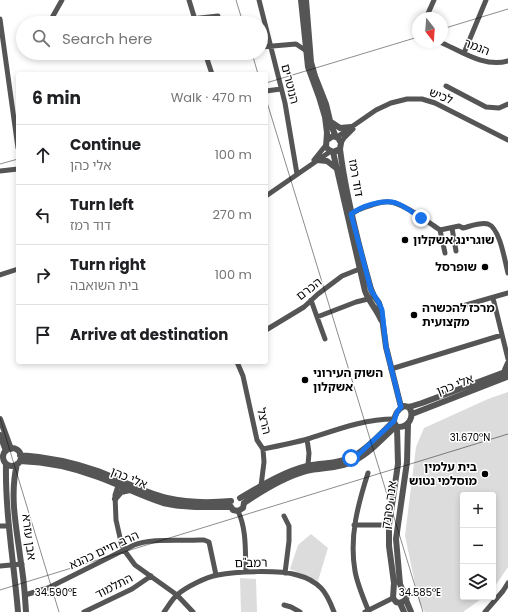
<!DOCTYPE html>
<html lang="en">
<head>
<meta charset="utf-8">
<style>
	body { margin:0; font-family:Poppins,"Noto Sans Hebrew",sans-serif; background:#f6f6f6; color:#202124 }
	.controls { position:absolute; right:12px; bottom:12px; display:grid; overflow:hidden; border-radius:4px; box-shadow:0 2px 6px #0003 }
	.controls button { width:36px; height:36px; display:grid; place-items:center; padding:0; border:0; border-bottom:1px solid #e0e0e0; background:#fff; color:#202124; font:20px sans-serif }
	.compass { position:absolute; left:412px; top:12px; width:36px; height:36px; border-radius:50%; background:#fff; box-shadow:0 2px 6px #0003; rotate:163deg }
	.stop { position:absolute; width:12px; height:12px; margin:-9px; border:3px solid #1a73e8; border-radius:50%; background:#fff }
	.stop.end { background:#1a73e8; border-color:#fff; box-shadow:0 1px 4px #0008 }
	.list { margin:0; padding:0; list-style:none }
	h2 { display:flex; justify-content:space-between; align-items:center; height:52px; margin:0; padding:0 16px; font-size:17px }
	h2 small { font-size:13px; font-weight:400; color:#757577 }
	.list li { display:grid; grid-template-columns:26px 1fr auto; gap:12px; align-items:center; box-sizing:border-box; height:60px; padding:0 16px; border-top:1px solid #e0e0e0 }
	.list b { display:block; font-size:15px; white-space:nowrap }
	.list p { margin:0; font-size:13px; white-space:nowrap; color:#757577 }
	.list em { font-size:13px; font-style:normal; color:#757577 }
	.icon { flex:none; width:22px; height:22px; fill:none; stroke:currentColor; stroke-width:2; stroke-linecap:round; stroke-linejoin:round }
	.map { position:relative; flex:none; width:508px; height:612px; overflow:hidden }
	.search { position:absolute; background:#fff; box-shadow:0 2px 6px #0003; left:16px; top:16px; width:252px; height:44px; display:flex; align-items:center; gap:10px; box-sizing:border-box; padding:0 14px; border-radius:22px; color:#757577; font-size:15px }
	.panel { position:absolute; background:#fff; box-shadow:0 2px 6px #0003; left:16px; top:72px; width:252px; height:292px; border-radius:4px }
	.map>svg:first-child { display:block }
	.green { fill:#dcdcdc }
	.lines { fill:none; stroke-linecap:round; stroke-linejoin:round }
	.minor { stroke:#555; stroke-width:5 }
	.tertiary { stroke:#555; stroke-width:6 }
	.route { stroke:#1a73e8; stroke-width:5 }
	.ticks { fill:none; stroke:#000; stroke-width:1; stroke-opacity:0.45 }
	.poi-dot { fill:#000; stroke:#fff; stroke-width:1.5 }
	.labels { text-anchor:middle; stroke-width:3; stroke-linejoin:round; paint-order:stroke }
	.street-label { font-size:12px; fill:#000; stroke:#fff }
	.poi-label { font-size:12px; font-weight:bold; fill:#000; stroke:#fff; text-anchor:start }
	.ticks-label { font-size:10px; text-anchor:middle; fill:#000; stroke:#fff; stroke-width:3; stroke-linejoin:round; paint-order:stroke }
</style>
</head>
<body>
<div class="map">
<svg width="508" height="612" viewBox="0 0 508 612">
	<rect width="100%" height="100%" fill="#fff"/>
	<!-- green -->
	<path class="green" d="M508,392V567L493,589V495H463V597H484L463,612H425L419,602L405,536L416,447L424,428L488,399Z
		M311,534L328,548L318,581L290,569L298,545Z
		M240,578L256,579L257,612H241Z"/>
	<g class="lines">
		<!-- minor -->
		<path class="minor" d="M189,0L196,23
			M259,0L285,103L297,174
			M426,18L434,0
			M0,19L18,148
			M173,21L218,16
			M49,23L62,0
			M440,42C461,51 484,68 508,61
			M261,47L296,44L305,50
			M205,53L212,74
			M464,53L486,0
			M446,86L486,107L499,108L508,104
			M266,91L281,89
			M337,137L376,110L391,103L407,99H422L435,103L508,140
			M341,143L344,138L353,129
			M314,160L326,145
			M0,171L18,169
			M266,196L331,151
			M349,216C356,210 364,207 372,205C378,203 384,201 390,202C403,203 428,222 440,230L459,226L463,228C471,226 481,222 488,224C500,228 505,262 508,273
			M452,228L456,251
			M440,230L445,253
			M0,275L18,269
			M493,298L508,359
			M311,300L317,317L356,302L368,299
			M452,309L508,293
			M317,317L325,339
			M266,330L304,307L318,294L342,276L362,268
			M237,362L243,376L257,440L263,449L264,462L261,486
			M391,369L502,335
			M307,439L309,453L308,465
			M263,449C278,446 293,443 308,439C336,430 364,419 394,419
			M368,473C358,504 349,537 355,571C357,583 364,600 369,612
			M119,483L115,495L116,520L121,542L124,550L135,565L177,595L193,612
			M238,511C247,530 245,552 246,572
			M284,516L289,526V541L285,573
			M354,525H389
			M0,526H9
			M0,566L22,564
			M25,595L48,588L134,545C150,538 180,541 199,540H204L209,542L216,575
			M284,605L291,607L300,612
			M84,612L132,589L151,576
			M164,612C168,607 172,599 177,595C186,587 206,577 218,575C236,571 280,570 297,575C305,577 315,582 321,588C327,594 331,604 334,612
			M365,612L393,598
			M485,612L503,591L508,583"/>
		<!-- tertiary -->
		<path class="tertiary" d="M301,0L308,67L319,97L325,117L327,133L326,147L329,150L333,152L340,149L341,143L338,138L333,136L327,140
			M306,0L311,62L315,76L326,104L331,125L336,137
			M331,122L340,128L351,127
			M340,149C346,197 358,243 371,289L374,296L379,303L381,310L386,347L401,407
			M333,152L365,291C369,302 377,310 381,320
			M317,160L327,161L336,168
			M506,374L505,370L508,363
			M409,407C415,416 409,428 397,427L394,422C394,415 398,409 404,406L409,407L422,403L505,372
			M412,414L507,377
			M0,419L11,449
			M408,424L407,462L396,539L400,584L402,589L407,594L406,600L411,612
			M397,427L398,464L389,525V546L394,583L393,598L396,602L400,603L406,600
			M0,435L6,451
			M3 457a9 9 0 1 1 18 0a9 9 0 1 1-18 0Z
			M20,455C47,457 72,462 98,471C121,480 143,492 167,498C188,503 209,503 231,501
			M20,461C47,462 72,467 98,477C120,485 141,496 163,503C185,508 208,507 231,507
			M6,464C5,513 14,563 18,612
			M17,464C9,497 17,530 21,563C24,579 25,596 26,612
			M240,498C261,486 283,472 307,466C322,462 337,465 352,457C368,449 381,433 394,421
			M115,499L121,492L130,490
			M244,503C263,490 284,477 306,471C322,467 339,469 354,461C370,453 383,438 396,426
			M231,507L233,510L238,511L243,508L244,503
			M400,603L404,612"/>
	</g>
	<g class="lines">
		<!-- route -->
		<path class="route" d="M351,458L359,454L394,421L397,412L401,407L386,347L382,310L379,303L371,290L351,214C362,206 383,199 396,203C405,206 413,213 421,218"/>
	</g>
	<!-- ticks -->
	<path class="ticks" d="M236,0L243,23M442,29L508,9M252,53L258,74M266,83L418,37M266,99L423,612M0,164L18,159M0,418L59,612M0,590L508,434"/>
	<!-- markers -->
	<g class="poi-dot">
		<circle cx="405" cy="240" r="4"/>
		<circle cx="485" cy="267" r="4"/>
		<circle cx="414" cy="315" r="4"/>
		<circle cx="305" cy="380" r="4"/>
		<circle cx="485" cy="474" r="4"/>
	</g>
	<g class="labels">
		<!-- street labels -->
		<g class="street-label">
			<text transform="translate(477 47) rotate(21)" y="4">הנמר</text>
			<text transform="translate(290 84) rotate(76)" y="4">הנוטרים</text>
			<text transform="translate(441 96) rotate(22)" y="4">לכיש</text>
			<text transform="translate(356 178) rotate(80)" y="4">דוד רמז</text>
			<text transform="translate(309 289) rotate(-38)" y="4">הכרם</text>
			<text transform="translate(455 385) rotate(-21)" y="4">אלי כהן</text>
			<text transform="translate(264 421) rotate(76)" y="4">הרצל</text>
			<text transform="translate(129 478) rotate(22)" y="4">אלי כהן</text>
			<text transform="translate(389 505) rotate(-82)" y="4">אנה פרנק</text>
			<text transform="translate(29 537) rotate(83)" y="4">אבן עזרא</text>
			<text transform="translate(104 550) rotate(-25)" y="4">הרב חיים כהנא</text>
			<text transform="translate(251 563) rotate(-1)" y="4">רמב"ם</text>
			<text transform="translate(114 586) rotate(-27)" y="4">התלמוד</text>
		</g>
		<!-- poi labels -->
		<g class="poi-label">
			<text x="413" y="244">שוגרינג אשקלון</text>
			<text x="477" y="271" text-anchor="end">שופרסל</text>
			<text x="422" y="312">מרכז להכשרה<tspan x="422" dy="14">מקצועית</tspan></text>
			<text x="313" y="377">השוק העירוני<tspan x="313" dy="14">אשקלון</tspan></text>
			<text x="477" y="471" text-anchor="end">בית עלמין<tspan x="477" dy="14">מוסלמי נטוש</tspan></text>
		</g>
	</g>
	<g class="ticks-label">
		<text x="470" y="441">31.670°N</text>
		<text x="56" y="596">34.590°E</text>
		<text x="420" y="596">34.585°E</text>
	</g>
</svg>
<div class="controls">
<button>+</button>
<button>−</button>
<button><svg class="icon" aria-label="layers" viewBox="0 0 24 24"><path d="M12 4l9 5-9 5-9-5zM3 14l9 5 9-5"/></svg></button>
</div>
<svg class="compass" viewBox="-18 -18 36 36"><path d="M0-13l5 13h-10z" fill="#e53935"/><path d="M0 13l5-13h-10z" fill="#757577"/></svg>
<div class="stop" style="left:351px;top:458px"></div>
<div class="stop end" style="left:421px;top:218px"></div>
<div class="search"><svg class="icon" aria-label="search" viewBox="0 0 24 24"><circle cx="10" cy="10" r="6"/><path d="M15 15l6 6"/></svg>Search here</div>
<section class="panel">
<h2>6 min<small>Walk · 470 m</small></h2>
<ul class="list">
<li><svg class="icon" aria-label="ahead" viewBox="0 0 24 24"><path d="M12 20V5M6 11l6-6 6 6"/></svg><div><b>Continue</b><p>אלי כהן</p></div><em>100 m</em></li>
<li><svg class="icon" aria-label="left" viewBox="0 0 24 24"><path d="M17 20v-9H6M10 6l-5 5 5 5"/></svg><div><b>Turn left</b><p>דוד רמז</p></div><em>270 m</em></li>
<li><svg class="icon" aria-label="right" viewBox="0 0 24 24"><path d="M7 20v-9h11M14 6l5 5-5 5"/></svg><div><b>Turn right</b><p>בית השואבה</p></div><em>100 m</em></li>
<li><svg class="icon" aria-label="arrive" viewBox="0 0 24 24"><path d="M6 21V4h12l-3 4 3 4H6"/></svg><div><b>Arrive at destination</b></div></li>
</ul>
</section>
</div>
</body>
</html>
